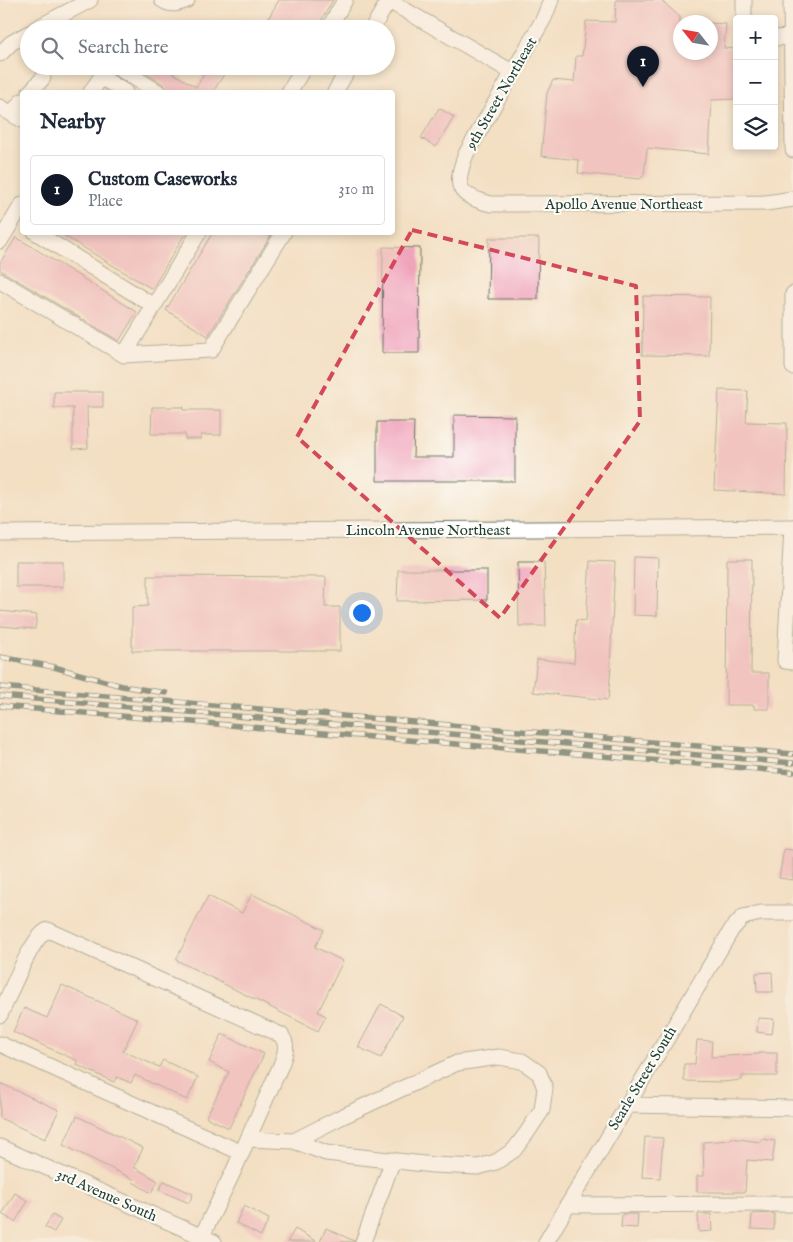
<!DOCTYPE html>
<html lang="en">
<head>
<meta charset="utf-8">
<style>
	body { margin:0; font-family:"IM FELL English",serif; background:#f6f6f7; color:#1f2937 }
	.controls { position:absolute; right:15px; top:15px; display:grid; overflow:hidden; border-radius:5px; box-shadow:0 2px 8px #0003 }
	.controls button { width:45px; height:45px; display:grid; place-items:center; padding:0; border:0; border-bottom:1px solid #e0e1e3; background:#fff; color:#1f2937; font:25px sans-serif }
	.compass { position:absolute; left:673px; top:15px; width:45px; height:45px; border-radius:50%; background:#fff; box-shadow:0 2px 8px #0003; rotate:301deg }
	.you { position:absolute; left:361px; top:612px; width:18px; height:18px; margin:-12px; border:4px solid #fff; border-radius:50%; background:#1a73e8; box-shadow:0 0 0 8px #1a73e833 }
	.badge { display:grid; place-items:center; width:32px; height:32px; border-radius:50%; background:#111827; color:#fff; font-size:16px; font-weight:700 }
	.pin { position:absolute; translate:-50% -41px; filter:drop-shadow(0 1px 2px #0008) }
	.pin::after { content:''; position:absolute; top:26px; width:18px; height:15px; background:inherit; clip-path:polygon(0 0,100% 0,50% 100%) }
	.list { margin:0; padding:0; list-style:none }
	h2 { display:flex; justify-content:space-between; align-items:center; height:65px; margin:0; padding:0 20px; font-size:21px }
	h2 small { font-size:16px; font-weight:400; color:#747a83 }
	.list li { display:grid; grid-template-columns:32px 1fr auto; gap:15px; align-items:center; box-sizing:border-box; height:70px; margin:0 10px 10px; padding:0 10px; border:1px solid #e0e1e3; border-radius:5px }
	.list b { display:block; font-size:19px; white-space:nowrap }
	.list p { margin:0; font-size:16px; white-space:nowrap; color:#747a83 }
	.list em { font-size:16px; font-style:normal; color:#747a83 }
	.icon { flex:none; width:28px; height:28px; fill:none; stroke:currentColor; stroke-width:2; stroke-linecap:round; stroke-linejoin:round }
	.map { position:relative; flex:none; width:793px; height:1242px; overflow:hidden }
	.search { position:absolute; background:#fff; box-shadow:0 2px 8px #0003; left:20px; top:20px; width:375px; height:55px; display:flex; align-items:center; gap:12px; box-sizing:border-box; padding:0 18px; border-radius:28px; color:#747a83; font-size:19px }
	.panel { position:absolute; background:#fff; box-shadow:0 2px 8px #0003; left:20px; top:90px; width:375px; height:145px; border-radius:5px }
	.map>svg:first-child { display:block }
	.building { fill:#f0a4bc }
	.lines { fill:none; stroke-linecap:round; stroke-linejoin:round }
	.minor-casing { stroke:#697666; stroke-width:17 }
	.minor { stroke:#fff; stroke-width:15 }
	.rail-casing { stroke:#1f3d34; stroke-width:5.5 }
	.rail { stroke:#fdfcf7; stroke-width:4; stroke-dasharray:11; stroke-linecap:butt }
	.marked { fill:none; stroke:#d1495b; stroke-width:4; stroke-dasharray:10 6; stroke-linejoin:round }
	.labels { text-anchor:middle; stroke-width:4; stroke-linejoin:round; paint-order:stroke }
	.street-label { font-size:15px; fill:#1f3d34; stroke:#fdfcf7 }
</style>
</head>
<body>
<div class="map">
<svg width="793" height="1242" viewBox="0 0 793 1242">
	<rect width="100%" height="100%" fill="#fdfcf7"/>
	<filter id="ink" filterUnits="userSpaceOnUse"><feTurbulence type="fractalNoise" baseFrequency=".02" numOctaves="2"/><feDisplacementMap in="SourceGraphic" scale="10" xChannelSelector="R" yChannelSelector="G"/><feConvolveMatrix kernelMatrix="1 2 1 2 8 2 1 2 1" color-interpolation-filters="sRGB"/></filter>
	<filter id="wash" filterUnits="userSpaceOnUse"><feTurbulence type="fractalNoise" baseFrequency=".0096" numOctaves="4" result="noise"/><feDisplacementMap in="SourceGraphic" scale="20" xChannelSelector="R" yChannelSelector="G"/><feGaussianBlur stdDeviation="1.12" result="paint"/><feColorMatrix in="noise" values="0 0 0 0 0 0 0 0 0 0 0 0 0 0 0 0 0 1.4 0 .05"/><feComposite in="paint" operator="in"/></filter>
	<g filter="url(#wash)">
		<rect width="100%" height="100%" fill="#f3dfc2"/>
		<g id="blocks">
			<!-- building -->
			<path class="building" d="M279,0H333L316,29H262Z
				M616,0H661L680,17V52H710V23L726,24L724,48L737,49V99L712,100L709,154L647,148L644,175L640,179L578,173L579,160L541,156L547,93L553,80L574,82L576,56H582L586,21L615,22Z
				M134,66H161L196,87L209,66H229L213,92H167L166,88L163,84Z
				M439,108L454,117L436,147L421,138Z
				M58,232H186L152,289Z
				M213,232H273L208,336L166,310Z
				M16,237L137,312L119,341L0,270V263Z
				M489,238H539L538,299H488Z
				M383,247L420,248L419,353H382Z
				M643,296L710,297L709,356L642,355Z
				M719,390L748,391L746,422L787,423L786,494L714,490Z
				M54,392H103V407H87L88,448L73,449V408H54Z
				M152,407H184L183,410H221V435H201V439H185V434H151Z
				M454,415L515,416V481H377V422H414L413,457H454Z
				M634,557L658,558L657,616L633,615Z
				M727,559H752L751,673H769V709H754V705H726Z
				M16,561H63V587H16Z
				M590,561L615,562L610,667H611L608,700L533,692L537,659L574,663L576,620L586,621Z
				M518,562H544L546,626H519Z
				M398,570H487V600L397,601Z
				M148,576L326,577L325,607H340V651H132V607L148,606Z
				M0,611L37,615L35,629L0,626Z
				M784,849L793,850V880L779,878Z
				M252,894L324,930L315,947L343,961L318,1012L326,1016L318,1031L176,960L208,896L242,913Z
				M772,972L773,992H757L756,973Z
				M62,985L138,1019L123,1051L159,1067L163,1060L198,1077L187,1100L135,1075L131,1083L117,1077L114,1082L77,1065L78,1061L13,1032L24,1008L47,1018Z
				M381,1004L403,1016L381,1058L358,1047Z
				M758,1018L774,1019L772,1034L757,1032Z
				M222,1034L264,1054L229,1128L206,1117L229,1072L209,1062Z
				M697,1040L712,1041L711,1057L759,1054V1053H777V1076H742V1080L722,1082L684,1081V1064H695Z
				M0,1083L59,1110L45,1139L0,1118Z
				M77,1116L143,1148L134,1167L158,1181L151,1193L133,1182L135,1180L63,1145Z
				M645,1137L663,1138L660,1178L642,1177Z
				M731,1138L760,1142L761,1139L775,1141L772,1162L747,1160L745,1192H697V1176H704L703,1142L730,1140Z
				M164,1181L193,1194L189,1203L159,1190Z
				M15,1193L28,1201L15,1222L2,1214Z
				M244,1206L269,1219L261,1236L236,1223Z
				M774,1213V1230L751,1229L752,1214Z
				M622,1214H638L637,1228L621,1227Z
				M698,1214H711L712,1231L699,1232Z
				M52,1215L61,1220L54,1232L45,1227Z
				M326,1228L354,1241V1242H320Z
				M295,1229L317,1242H287Z"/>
		</g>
	</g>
	<g filter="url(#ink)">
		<use href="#blocks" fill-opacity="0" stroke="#697666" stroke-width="1"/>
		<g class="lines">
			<!-- minor casing -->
			<g class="minor-casing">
				<path id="minor" d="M162,0C171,6 177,4 187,0
					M551,0L544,18L466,154C454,186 456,195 491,204L766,203L793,199
					M744,0V19
					M791,0L793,150
					M389,1L512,72
					M35,29L90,0
					M328,29L345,0
					M372,29L389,0
					M774,38L791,37
					M0,54L11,43L29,33
					M115,66L158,92
					M30,92L43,78
					M91,92L101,77L125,92
					M289,92L305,66
					M335,92L350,66
					M0,107L22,120
					M12,113L22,101
					M35,232L154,306
					M0,241L22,205
					M0,281L124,355L211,350L284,232
					M793,294V367
					M124,355L199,232
					M792,527L785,661L793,662
					M0,533L793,527
					M0,1015C9,997 31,936 48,930L281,1035C289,1046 285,1053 281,1065L234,1170L199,1242
					M0,1044L242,1153
					M626,1105L793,1108
					M248,1139L294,1141L326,1153L433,1165L478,1167L496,1162L514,1150L526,1134L542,1110L545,1088L539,1073L522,1061L499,1057L457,1063L339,1118L294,1141
					M0,1147L214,1242
					M567,1205L793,1204
					M363,1242L393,1160
					M546,1242L732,929L743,917L761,913H793"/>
			</g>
			<!-- minor -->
			<use href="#minor" class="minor"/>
			<!-- rail casing -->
			<g class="rail-casing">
				<path id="rail" d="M0,657L54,667L122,686L166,693
					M0,687L793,754
					M0,696L793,763
					M0,706L793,772"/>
			</g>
			<!-- rail -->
			<use href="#rail" class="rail"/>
		</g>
	</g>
	<!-- marked area -->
	<path d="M0 0H793V1242H0ZM412,230L636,286L640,421L500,618L297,437Z" fill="#f3dfc2" fill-opacity=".55" fill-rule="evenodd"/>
	<path class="marked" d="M412,230L636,286L640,421L500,618L297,437Z"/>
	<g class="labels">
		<!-- street labels -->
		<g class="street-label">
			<text transform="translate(501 93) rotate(-60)" y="5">9th Street Northeast</text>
			<text x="624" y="209">Apollo Avenue Northeast</text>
			<text x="428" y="535">Lincoln Avenue Northeast</text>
			<text transform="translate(642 1078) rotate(-59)" y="5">Searle Street South</text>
			<text transform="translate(107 1195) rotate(24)" y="5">3rd Avenue South</text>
		</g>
	</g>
</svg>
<div class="controls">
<button>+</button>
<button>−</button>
<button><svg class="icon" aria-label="layers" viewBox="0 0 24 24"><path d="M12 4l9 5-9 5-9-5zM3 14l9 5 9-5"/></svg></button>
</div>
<svg class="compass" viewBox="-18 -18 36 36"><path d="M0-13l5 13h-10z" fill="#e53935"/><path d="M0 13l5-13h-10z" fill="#747a83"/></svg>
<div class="you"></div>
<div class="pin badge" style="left:643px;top:87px">1</div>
<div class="search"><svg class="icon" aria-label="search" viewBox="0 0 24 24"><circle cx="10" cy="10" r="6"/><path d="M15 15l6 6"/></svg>Search here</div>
<section class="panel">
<h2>Nearby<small></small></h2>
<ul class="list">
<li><span class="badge">1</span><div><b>Custom Caseworks</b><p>Place</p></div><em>310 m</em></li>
</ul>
</section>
</div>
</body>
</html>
